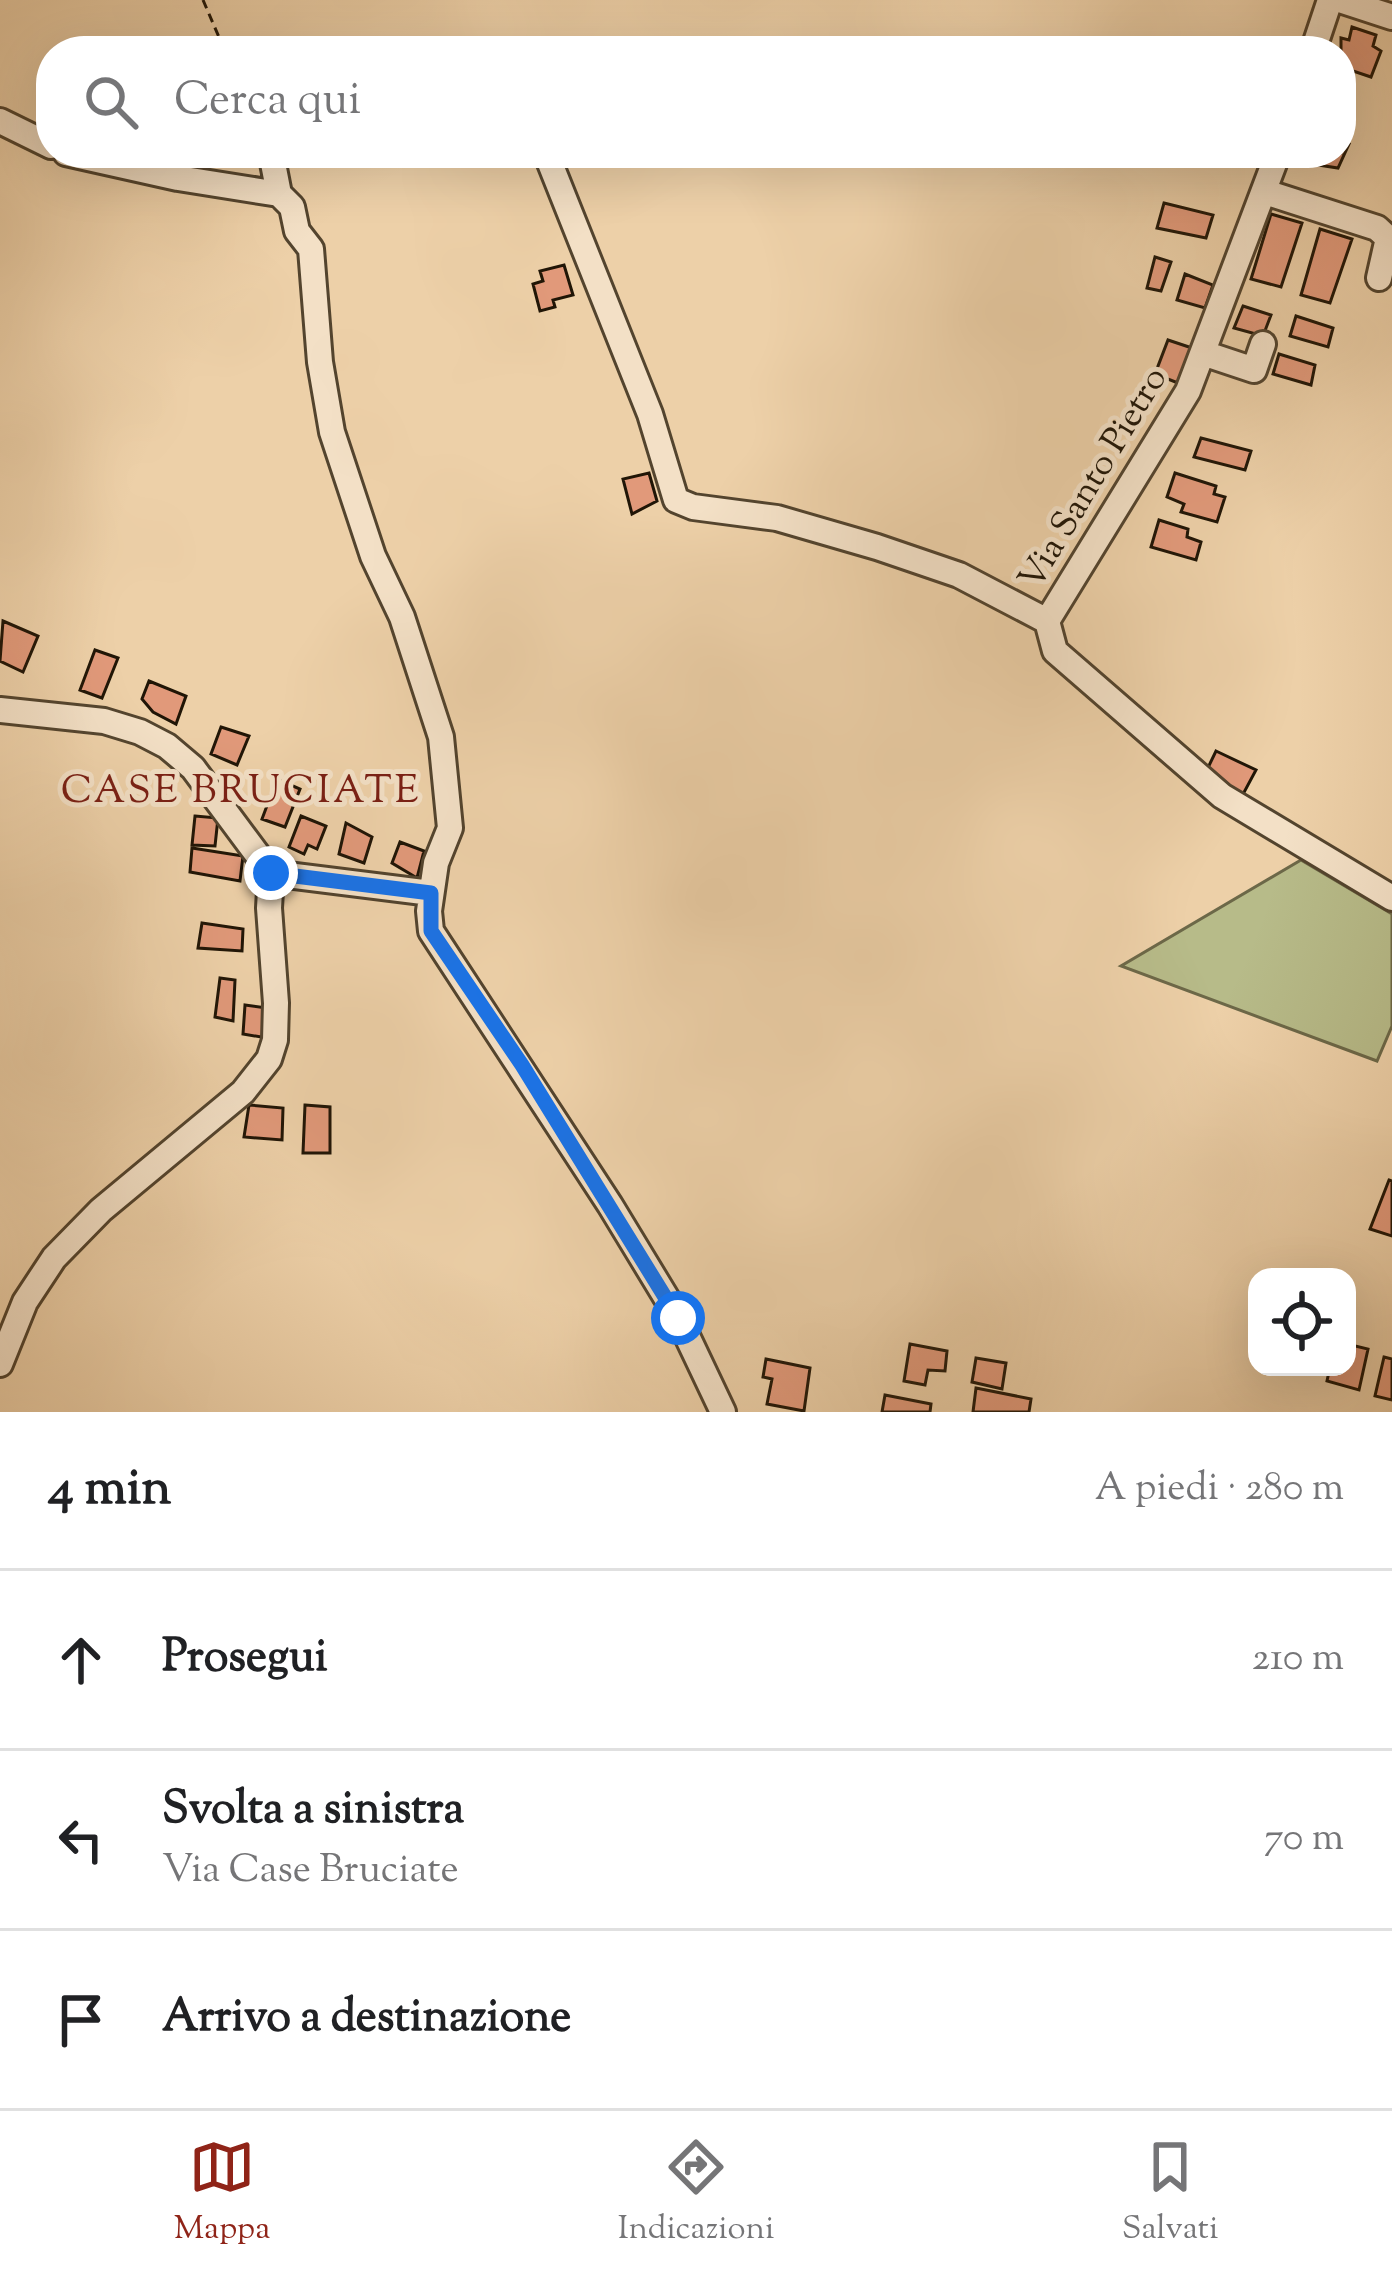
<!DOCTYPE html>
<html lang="it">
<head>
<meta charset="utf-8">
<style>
	body { margin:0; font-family:"Sorts Mill Goudy",serif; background:#f6f6f6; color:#202124 }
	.controls { position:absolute; right:36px; bottom:36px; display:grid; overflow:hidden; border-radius:24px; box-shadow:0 12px 48px #0002 }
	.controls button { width:108px; height:108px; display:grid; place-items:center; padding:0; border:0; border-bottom:3px solid #e0e0e0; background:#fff; color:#202124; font:60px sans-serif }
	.stop { position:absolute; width:36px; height:36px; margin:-27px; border:9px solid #1a73e8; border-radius:50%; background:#fff }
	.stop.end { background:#1a73e8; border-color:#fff; box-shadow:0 3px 12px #0008 }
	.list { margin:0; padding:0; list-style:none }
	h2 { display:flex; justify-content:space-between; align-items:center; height:156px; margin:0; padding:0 48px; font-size:51px }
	h2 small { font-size:39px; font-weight:400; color:#757577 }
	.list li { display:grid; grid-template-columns:78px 1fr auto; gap:36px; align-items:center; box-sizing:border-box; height:180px; padding:0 48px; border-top:3px solid #e0e0e0 }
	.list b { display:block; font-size:45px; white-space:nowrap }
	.list p { margin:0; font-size:39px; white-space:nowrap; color:#757577 }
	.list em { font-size:39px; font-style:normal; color:#757577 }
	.icon { flex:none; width:66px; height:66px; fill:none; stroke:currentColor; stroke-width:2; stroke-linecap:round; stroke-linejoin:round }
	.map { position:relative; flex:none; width:1392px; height:1412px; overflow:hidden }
	.search { position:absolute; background:#fff; box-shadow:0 12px 48px #0002; left:36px; right:36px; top:36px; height:132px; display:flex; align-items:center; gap:30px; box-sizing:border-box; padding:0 42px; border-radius:48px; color:#757577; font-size:45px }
	.sheet { height:696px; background:#fff }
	nav { display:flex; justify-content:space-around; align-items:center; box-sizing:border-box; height:168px; border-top:3px solid #e0e0e0; background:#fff; font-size:33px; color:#757577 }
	nav a { display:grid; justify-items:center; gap:6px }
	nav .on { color:#8f2418 }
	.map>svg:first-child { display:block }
	.grass { fill:#b7bb89; stroke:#6c6848; stroke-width:3 }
	.building { fill:#e1997a; stroke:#201506; stroke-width:3 }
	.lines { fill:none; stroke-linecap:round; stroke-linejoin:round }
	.minor-casing { stroke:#53442e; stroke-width:30 }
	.path { stroke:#201506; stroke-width:3; stroke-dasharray:9 6; stroke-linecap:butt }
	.minor { stroke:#f3e0c6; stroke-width:24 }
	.route { stroke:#1a73e8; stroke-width:15 }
	.labels { text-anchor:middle; stroke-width:10; stroke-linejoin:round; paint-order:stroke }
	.street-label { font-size:36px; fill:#201506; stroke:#f3e0c6 }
	.neighbourhood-label { font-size:39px; letter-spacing:3px; fill:#7a1f14; stroke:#f3e0c6 }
</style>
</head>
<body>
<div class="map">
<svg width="1392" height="1412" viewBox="0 0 1392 1412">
	<rect width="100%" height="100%" fill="#edd0a8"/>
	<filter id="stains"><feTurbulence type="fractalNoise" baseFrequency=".00167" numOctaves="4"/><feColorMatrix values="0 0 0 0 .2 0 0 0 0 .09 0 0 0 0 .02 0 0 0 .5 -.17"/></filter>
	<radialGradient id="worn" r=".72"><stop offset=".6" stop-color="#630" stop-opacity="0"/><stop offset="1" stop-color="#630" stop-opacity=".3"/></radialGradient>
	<!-- grass -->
	<path class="grass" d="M1301,860L1392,914V1026L1377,1061L1121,966Z"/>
	<!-- building -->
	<path class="building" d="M1352,27L1376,35L1373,46L1381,51L1371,77L1341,67V38L1349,40Z
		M588,38L613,43L612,51H585Z
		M1341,142L1349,144L1338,168L1286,160L1288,153H1341Z
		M1164,203L1213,215L1206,238L1157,228Z
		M1271,214L1302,223L1281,287L1251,279Z
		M1320,229L1352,239L1330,303L1301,295Z
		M1155,257L1171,262L1161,291L1147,288Z
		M564,265L573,295L553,300L555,307L540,311L533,284L543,281L540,271Z
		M1185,274L1213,285L1205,308L1177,300Z
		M1243,306L1271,315L1263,336L1234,328Z
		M1296,316L1333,328L1328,347L1290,336Z
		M1168,340L1198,350L1183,385L1155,374Z
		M1279,354L1315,365L1311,385L1273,374Z
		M1201,438L1251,451L1245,470L1194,457Z
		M649,473L657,501L632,514L623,479Z
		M1175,473L1216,486L1214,494L1225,497L1217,522L1181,512L1184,504L1167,497Z
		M1159,520L1188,529L1187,537L1201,542L1196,560L1151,547Z
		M3,621L38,636L23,672L0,661Z
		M95,650L118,658L102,698L80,690Z
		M149,681L186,696L176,724L153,712L142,699Z
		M221,727L249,736L237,765L211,754Z
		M1216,751L1256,770L1241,798L1204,776Z
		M277,779L300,789L285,827L262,819Z
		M195,816L218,818L215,846L192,845Z
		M301,816L326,826L317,849L308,845L304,854L289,847Z
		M346,823L372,837L364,863L339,854Z
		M400,842L424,851L417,878L392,863Z
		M192,848L243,856L240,881L190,872Z
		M202,923L243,929L242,951L198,948Z
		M220,978L235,980L233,1021L215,1017Z
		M245,1005L274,1009L273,1039L243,1034Z
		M249,1105L283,1108L282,1140L244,1137Z
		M305,1105L330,1107V1153H303Z
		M1389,1180L1392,1181V1236L1370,1229Z
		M910,1344L947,1351L945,1371L928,1370L925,1385L904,1381Z
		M1347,1344L1368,1349L1359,1390L1327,1381L1330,1367H1347Z
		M1384,1357L1392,1359V1400L1375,1396Z
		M976,1358L1006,1363L1002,1389L972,1382Z
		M766,1359L810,1368L804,1411L767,1404L772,1379L763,1377Z
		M976,1388L1031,1399L1029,1412H973Z
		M885,1395L931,1404L930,1412H882Z"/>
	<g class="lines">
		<!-- minor casing -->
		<g class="minor-casing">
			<path id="minor" d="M1340,0L1392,17
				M1313,51L1330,0
				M0,121L51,146
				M66,153L178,178L279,194
				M271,153L279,194
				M546,153L650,414L676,500L693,507L777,518L877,547L959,575L1047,621
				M1278,153L1188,391L1047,621L1055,651L1222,796L1392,898
				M1265,192L1377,228L1388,238L1379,278
				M279,194L292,207L297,231L311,249L320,362L332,432L373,556L402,617L441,737L450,828L436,863L429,911L431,931L610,1205L678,1317L723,1412
				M1203,353L1254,370L1263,344
				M0,710L104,721L140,732L167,746L193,768L271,873L269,908L276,1003L275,1040L269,1059L243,1092L101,1210L54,1258L25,1302L0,1364
				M271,873L431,893"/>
		</g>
		<!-- path -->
		<path class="path" d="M203,0L225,51"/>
		<!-- minor -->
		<use href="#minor" class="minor"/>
	</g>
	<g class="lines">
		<!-- route -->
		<path class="route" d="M271,873L431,893V931L522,1065L678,1318"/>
	</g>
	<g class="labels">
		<!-- street labels -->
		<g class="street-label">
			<text transform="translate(1091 477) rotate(-59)" y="13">Via Santo Pietro</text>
		</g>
		<!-- neighbourhood labels -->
		<g class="neighbourhood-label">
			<text x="241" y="802">CASE BRUCIATE</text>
		</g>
	</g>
	<rect width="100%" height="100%" filter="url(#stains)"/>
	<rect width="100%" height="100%" fill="url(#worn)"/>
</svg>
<div class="controls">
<button><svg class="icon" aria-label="locate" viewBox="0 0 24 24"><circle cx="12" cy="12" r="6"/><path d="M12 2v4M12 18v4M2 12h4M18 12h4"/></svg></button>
</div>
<div class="stop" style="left:678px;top:1318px"></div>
<div class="stop end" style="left:271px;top:873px"></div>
<div class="search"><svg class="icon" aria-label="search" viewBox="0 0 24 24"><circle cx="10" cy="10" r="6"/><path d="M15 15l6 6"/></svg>Cerca qui</div>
</div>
<section class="sheet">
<h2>4 min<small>A piedi · 280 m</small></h2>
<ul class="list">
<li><svg class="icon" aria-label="ahead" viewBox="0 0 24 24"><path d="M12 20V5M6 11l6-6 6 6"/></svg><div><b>Prosegui</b></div><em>210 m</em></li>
<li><svg class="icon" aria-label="left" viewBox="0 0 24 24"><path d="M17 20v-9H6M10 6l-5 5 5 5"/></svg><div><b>Svolta a sinistra</b><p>Via Case Bruciate</p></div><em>70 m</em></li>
<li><svg class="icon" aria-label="arrive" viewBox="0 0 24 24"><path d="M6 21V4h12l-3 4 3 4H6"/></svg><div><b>Arrivo a destinazione</b></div></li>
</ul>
</section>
<nav>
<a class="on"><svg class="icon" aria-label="map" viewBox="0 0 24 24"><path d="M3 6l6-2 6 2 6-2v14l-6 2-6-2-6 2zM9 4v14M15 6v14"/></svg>Mappa</a>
<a><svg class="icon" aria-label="directions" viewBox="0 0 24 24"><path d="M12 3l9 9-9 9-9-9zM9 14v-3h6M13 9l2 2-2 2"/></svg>Indicazioni</a>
<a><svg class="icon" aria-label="saved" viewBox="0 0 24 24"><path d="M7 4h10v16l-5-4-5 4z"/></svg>Salvati</a>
</nav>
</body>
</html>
